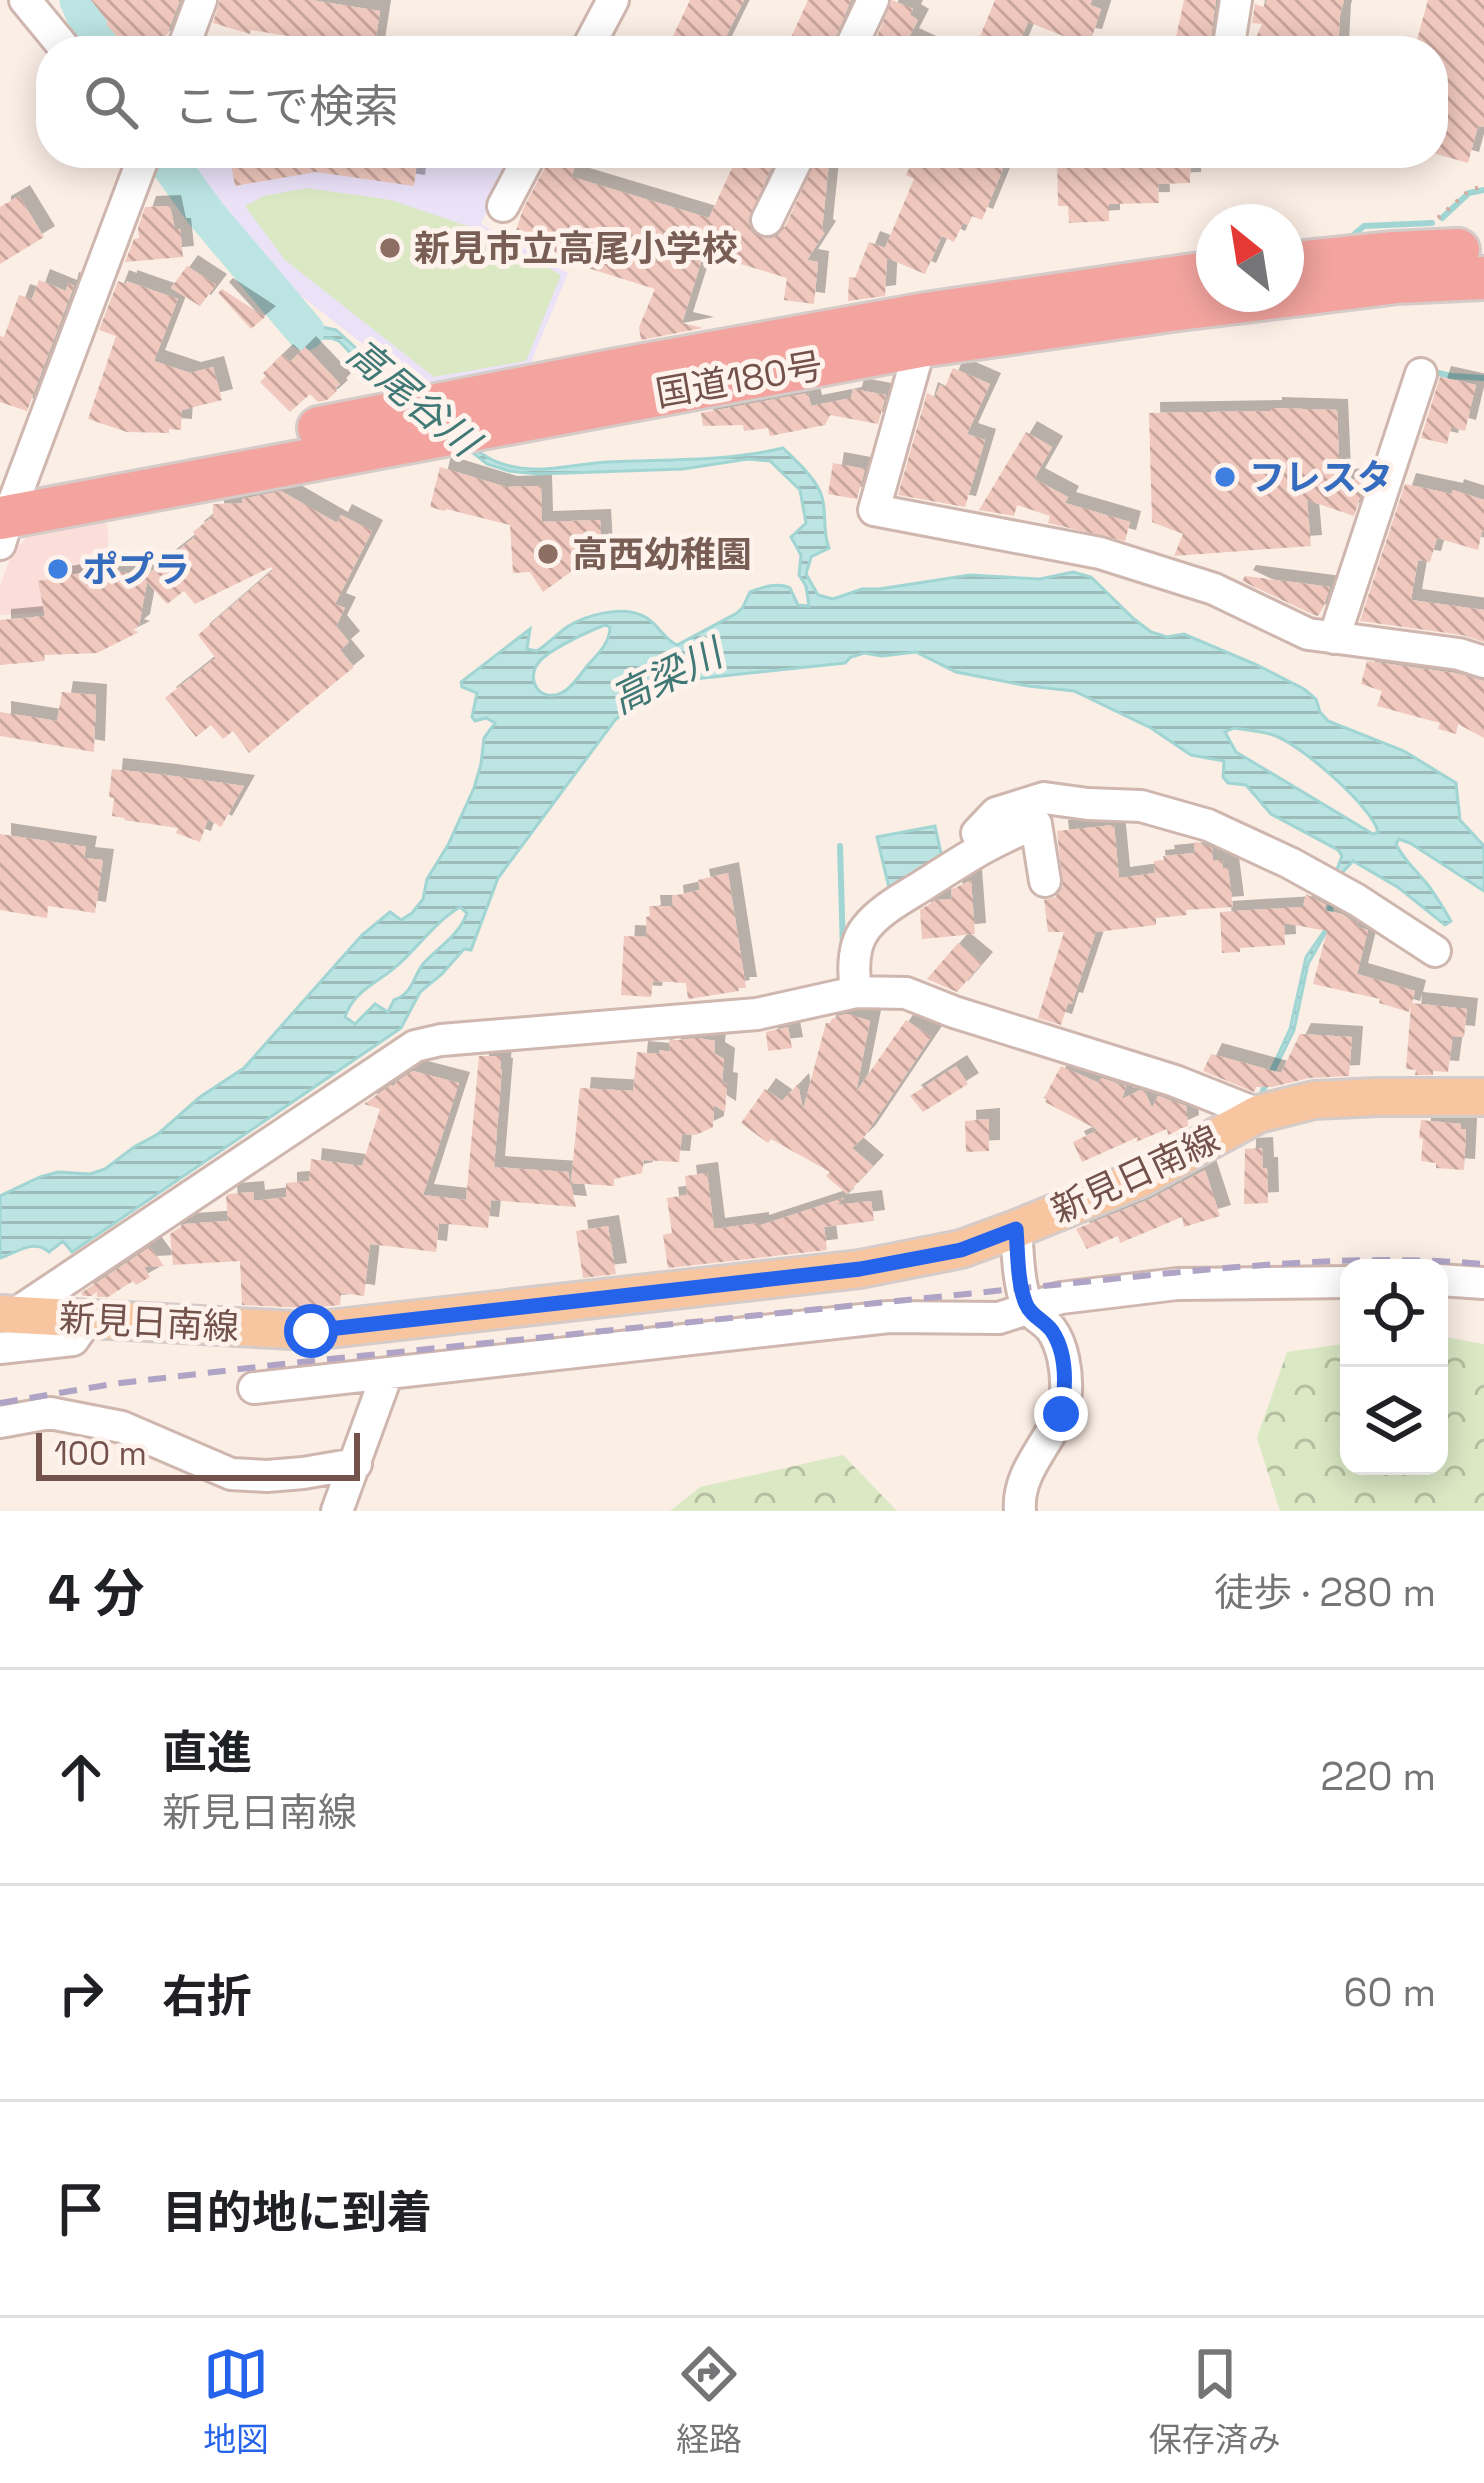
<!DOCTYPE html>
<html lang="ja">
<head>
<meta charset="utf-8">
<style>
	body { margin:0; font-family:"Space Grotesk","Noto Sans JP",sans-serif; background:#f6f6f6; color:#202124 }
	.controls { position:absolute; right:36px; bottom:36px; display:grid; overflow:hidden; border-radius:24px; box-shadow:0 6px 30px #0003 }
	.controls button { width:108px; height:108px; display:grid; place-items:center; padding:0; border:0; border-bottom:3px solid #e0e0e0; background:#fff; color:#202124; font:60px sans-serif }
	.compass { position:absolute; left:1196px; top:204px; width:108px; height:108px; border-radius:50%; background:#fff; box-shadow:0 6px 30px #0003; rotate:330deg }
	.scale { position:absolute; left:36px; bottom:30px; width:324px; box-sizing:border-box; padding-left:12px; border:6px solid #73524b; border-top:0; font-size:33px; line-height:42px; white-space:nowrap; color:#73524b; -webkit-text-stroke:9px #fef3ec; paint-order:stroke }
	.stop { position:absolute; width:36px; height:36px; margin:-27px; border:9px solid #2563eb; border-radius:50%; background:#fff }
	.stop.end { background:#2563eb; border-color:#fff; box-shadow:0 3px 12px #0008 }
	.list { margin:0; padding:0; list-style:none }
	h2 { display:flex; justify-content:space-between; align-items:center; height:156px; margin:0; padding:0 48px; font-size:51px }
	h2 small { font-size:39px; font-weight:400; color:#757577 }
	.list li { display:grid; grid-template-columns:78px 1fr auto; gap:36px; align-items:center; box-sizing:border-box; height:216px; padding:0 48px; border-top:3px solid #e0e0e0 }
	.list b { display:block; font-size:45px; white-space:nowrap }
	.list p { margin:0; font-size:39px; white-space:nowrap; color:#757577 }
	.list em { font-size:39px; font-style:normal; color:#757577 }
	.icon { flex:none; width:66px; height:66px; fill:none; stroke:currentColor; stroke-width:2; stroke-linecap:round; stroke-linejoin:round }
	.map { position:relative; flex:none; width:1484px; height:1511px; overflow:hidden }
	.search { position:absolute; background:#fff; box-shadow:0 6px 30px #0003; left:36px; right:36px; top:36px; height:132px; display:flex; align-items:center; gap:30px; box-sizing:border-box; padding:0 42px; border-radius:48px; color:#757577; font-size:45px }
	.sheet { height:804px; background:#fff }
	nav { display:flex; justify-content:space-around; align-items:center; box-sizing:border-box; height:168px; border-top:3px solid #e0e0e0; background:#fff; font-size:33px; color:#757577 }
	nav a { display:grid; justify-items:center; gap:6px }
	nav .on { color:#2563eb }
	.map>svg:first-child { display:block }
	.commercial { fill:#fbddda }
	.education { fill:#ebe2f8 }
	.forest { fill:url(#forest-crowns) }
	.green { fill:#dae8c4 }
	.water { fill:url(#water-rules); stroke:#a1d5d3; stroke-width:3; fill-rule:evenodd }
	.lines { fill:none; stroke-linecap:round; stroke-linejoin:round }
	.stream { stroke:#a1d5d3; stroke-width:6 }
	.river { stroke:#bbe4e2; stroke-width:39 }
	.building { fill:url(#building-back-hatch); filter:url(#shadow) }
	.minor-casing { stroke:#cfb7af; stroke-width:36 }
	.major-casing { stroke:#d5cbc9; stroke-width:42 }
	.highway-casing { stroke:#d5cbc9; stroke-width:48 }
	.path { stroke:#d4aba1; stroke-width:4.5; stroke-dasharray:3 9; stroke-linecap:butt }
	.minor { stroke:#fff; stroke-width:30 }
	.major { stroke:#f7c6a1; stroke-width:36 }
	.highway { stroke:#f3a49f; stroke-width:42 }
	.rail { stroke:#afa4c5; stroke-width:6; stroke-dasharray:18 12; stroke-linecap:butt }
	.route { stroke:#2563eb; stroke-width:15 }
	.education-dot { fill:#8d6e63; stroke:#fef3ec; stroke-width:4.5 }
	.shop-dot { fill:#3f7fe0; stroke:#fef3ec; stroke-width:4.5 }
	.labels { text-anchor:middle; stroke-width:10; stroke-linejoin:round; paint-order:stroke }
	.education-label { font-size:36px; font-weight:bold; fill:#785e54; stroke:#fef3ec; text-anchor:start }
	.street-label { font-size:36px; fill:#73524b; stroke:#fef3ec }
	.shop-label { font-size:36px; font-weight:bold; fill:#366cbe; stroke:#fef3ec; text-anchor:start }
	.water-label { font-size:39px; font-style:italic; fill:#407876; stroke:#fef3ec }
</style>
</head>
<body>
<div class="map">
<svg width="1484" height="1511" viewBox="0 0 1484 1511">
	<defs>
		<pattern id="forest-crowns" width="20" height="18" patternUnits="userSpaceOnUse" patternTransform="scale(3)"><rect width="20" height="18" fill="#dae8c4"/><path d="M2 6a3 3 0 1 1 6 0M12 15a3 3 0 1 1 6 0" fill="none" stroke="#b5bfa1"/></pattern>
		<pattern id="water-rules" width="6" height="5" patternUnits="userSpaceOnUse" patternTransform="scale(3)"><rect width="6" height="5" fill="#bbe4e2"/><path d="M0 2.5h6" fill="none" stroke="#9cbbb9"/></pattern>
		<pattern id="building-back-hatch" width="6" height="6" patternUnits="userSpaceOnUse" patternTransform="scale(3)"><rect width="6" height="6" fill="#f0c8be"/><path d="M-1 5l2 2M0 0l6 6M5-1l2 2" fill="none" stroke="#c7a59c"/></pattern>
		<filter id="shadow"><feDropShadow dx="11" dy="-11" stdDeviation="0" flood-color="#0004"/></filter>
	</defs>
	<rect width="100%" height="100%" fill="#fbeee5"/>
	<!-- commercial -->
	<path class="commercial" d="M107,518L112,608L0,615V586L12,553L29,535Z"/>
	<!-- education -->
	<path class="education" d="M176,153H517L481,224L568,273L529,367L418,387L300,295L210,201Z"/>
	<!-- forest -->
	<path class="forest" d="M1439,1336L1484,1344V1511H1280L1257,1438L1287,1352L1349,1343V1466H1439Z
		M843,1455L897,1511H670L700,1487Z"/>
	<!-- green -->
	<path class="green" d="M307,188L391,200L482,231L561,275L526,361L434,377L285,260L245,206L264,196Z"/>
	<!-- water -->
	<path class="water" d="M277,285L303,320L311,325L336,330L382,372L397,380C420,401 470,452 497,462C535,477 570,464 607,462C666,459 725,462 783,448C796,461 817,479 822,497C827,515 822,530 829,548L811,557L806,574L818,595L833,599L862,589H879L970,575L1040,579L1073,572L1091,577L1134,619L1151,632L1167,637L1184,634L1255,664L1304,689L1316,699L1320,712L1328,721L1404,751L1456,783L1460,820L1484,846V891L1410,843L1399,839L1396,844C1404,861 1417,871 1428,885C1436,896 1444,909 1451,921L1445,925L1399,888L1353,861L1341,874L1326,932L1308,964L1294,1030L1262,1096H1259L1290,1029L1306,957L1324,931L1336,872L1342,856L1338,850L1271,814L1246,785L1228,783L1223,777L1224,761L1191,755L1151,728L1074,691L1028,686L956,672L916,652L882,656L864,653L851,657L845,663L694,679C665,686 638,700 615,720L498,878L471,950L464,949L442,974L420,992L401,1028L72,1252L63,1241L49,1252C33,1238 17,1253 0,1258V1196L40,1177L58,1172L90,1174L105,1169L134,1147L158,1134L200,1097L244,1068L362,935L390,912L401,920L412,913L423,899L427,879L448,845L474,788L481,764L484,738L495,723L486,718L475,721L472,717L477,693L462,687L461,682L530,629L527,649L537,651C548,644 557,634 567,627C585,615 621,606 641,615C657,621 662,638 677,645L737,613L743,607L750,592C762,587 778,582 790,588L798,605L809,606L806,586L799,575L801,555L791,537L806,523L800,490L770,461L748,459L683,469L537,474L509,471L487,464L366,369L339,341L331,338L304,339L269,298ZM605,625L610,627C610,643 598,654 587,666C580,675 571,689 561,693C539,703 525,679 539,662C550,649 589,631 605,625ZM1234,728C1246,730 1260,731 1273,735C1299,743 1373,807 1378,832L1373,834L1236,752L1225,732ZM460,907L467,913C458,937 439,946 423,964C412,979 413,993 394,1000L388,1012L375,1004L355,1024L345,1017C354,990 378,983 398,965C419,946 435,922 460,907Z
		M935,826L942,858L889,888L877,837Z"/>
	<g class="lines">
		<!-- stream -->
		<path class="stream" d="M1442,218L1469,193L1484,190
			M1351,237L1364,226L1432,223
			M1430,371L1451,376L1484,378
			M840,846L843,951"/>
		<!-- river -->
		<path class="river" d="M79,0L101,51
			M162,153L206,214L305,331"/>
	</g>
	<!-- building -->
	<path class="building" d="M91,0H180L167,35L148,51H130L106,24L108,22Z
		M220,0H311L380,11L374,50L251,30L250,34L213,23Z
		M690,0H744L719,51H666Z
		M808,0H851L830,51H785Z
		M892,0L913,9L910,15L918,20L908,39L934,51H871Z
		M995,0H1092L1090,5L1101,9L1091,40L1072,37L1071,39L1028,22L1016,51H974Z
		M1184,0H1216L1209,51L1174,47Z
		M1267,0H1344L1340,15L1338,51H1300L1279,35L1272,51H1250L1262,24L1252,23L1255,4L1263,7Z
		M1428,0H1484V127L1478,126L1468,163L1433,153V51H1414Z
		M229,153H418L414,186L316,172L235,186Z
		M739,153H778L748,220L752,232L767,239L777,237L784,229L819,153H830L822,230L825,232L807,260L818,262L814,304L784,300L787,278L704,253L682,323L703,328L641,340L639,327L655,289L578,265L579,260L550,251L552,246L515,234L523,209L549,160L574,168L572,177L709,218Z
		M916,153H973L990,159L988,162L1003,169L982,220L972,216L968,225L963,223L954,242L942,236L925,274L887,258L885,296L848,301L849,277L855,278L869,242L885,248L914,179L906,175Z
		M1057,153H1191L1190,183L1158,184L1159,203L1109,204V221L1069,223L1068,206H1058Z
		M19,196L44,237L0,264V207Z
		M170,206L175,229H180L183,257L125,262L134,239L139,238L138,228L145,207Z
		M187,266L216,285L200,306L171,288Z
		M39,280L66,291L68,283L74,286L27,411L0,402V336L4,337L19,295L32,299Z
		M118,281L126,284V281L178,299L154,361L190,373L213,367L222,400L182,410L181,430L169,429V433L127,432L88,419L116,336L99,330Z
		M222,289L265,317L251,329L218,293Z
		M305,347L340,384L335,389L337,391L327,400L318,402L310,394L290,412L260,382L266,376L263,373L282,355L290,362Z
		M953,368L990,384L967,434L985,440L965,507L898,495L927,393L935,397L940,385L945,387Z
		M1440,377L1476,385L1465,431L1451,427L1447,444L1421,438Z
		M853,389L886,395L878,424L830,415L825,425L770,436L768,428L744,431L743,425L703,426L701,413L808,393L811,406L851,398Z
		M1271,408L1337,410L1340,480L1366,479L1354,516L1307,500L1311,546L1174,556L1183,534L1152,522L1149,413L1271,411Z
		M1026,432L1052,447L1034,479L1068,497L1065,503L1130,522L1125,541L1048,523L1050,516L1017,505L1014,516L979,510Z
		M833,463L865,469L857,499L828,494Z
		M440,467L506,487L541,486L542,522L600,520L602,555H574L579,566L543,592L530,572L513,573L510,525L446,509L445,511L430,507Z
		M1405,484L1452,494L1453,490L1484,500V532L1482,531L1478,550L1437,538L1430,562L1418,560L1411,600L1484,610V642L1462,635L1360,621Z
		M281,491L337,523L341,515L372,531L335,604L345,608L336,626L349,642L340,650L354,667L249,753L233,731L223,739L211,725L196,737L165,698L214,659L217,660L198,635L273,570L271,567L195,604L184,591L167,604L147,582L139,625L133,630L139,632L97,653L44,655L45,661L0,665V620L45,616L38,581L103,569L145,576L196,536L193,532L213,516V504L242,503V499Z
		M1245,576L1308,584L1330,587L1323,608L1318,616L1314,615L1242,581Z
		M1367,661L1455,673L1484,681V738L1458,724L1456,734L1438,729L1440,723L1377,706L1382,691L1361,684Z
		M62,692L96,695L94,752L0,736V712L57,721Z
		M112,769L166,775L244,786L221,827L208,819L200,842L176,833L178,828L124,820L125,818L112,816L114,798L109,797Z
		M1114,825L1119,878L1155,873L1154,861L1164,860L1163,856L1195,853L1194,842H1197L1212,848L1213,861L1222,860L1223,868H1228L1233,907L1186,910L1187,915L1156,918V925L1096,932L1072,1004L1068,1003L1061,1025L1038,1018L1064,932H1048L1044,900L1056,897L1063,887L1057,831Z
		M0,834L86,847L84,858L103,860L95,913L48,906L47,918L0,910Z
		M728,873L746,988H738L739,991L688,999L686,983L653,981L651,997L621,995L624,936L647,937L646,917L650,916L649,906H673L672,896L700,890L698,880Z
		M971,880L975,934L922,939L920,910L936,900L952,899L951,890Z
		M1306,894L1326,905L1323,910L1342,914L1358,924L1357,927L1368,930L1357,974L1415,991L1412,1003L1467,1009L1464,1037L1453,1036L1448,1072L1433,1071V1075H1415L1416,1070L1406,1069L1411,1005L1409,1012L1379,1003L1380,999L1313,984L1327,931L1284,923L1285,945L1240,948V952L1222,953L1220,912L1303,907Z
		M958,943L982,963L957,992L927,979Z
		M847,1014L870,1021L856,1092L906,1020L931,1037L864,1137L852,1148L873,1166L847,1194L826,1176L830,1172L771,1139L768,1143L741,1123L765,1089L782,1101L798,1084L803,1110L826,1023H830L832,1018L837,1019L838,1016Z
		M788,1027L792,1048L768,1051L766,1032Z
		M1300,1034L1352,1037L1349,1076L1309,1078L1272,1087H1256L1254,1092L1203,1071L1211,1054L1281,1073Z
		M698,1038L715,1041L714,1053L724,1059L722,1083L727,1084L725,1112L714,1105L713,1127L696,1135L682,1134L679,1162L644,1160L642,1173L614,1179V1186L571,1183L580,1088L633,1091L637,1052L659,1054V1050L670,1052L669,1041Z
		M479,1056H501L500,1069H502L494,1167L568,1172L576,1207L491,1200L488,1228L439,1223L436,1252L370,1244L364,1296L341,1293L340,1305L310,1308L242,1305L240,1261L173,1265L170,1234L185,1224L228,1221L226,1196L229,1194L253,1192L254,1201L286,1197V1183L309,1181L311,1159L362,1166L380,1109L364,1104L391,1085L394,1086L396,1082L413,1071L459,1083L423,1195L466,1200Z
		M956,1066L968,1084L923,1112L910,1096Z
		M1061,1066L1099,1083L1101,1078L1126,1086L1122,1099L1140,1090L1145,1092L1152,1108L1158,1096L1186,1106L1188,1126L1168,1135L1167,1129L1136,1142L1138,1137L1082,1162L1073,1142L1098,1130L1045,1102L1047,1099L1044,1098Z
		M989,1119V1151L966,1152L965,1121Z
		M1421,1120L1461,1124V1129H1466L1464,1170L1436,1168V1163L1421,1161L1423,1139L1419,1138Z
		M1262,1148L1263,1168H1267L1268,1203L1244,1204L1245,1149Z
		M1205,1170L1220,1216L1184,1227L1182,1217L1120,1243L1118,1236L1087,1249L1076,1229L1150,1199Z
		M707,1173L714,1229L758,1223V1226L844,1198L837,1205L871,1201L874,1221L824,1227L827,1250L668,1268L663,1235L672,1233L667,1198L687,1195L685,1176Z
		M608,1226L616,1274L583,1278L576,1231Z
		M150,1247L164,1266L144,1267L150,1277L136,1285L133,1281L108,1297H97V1292L91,1296H83L81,1293Z"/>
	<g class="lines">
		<!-- minor casing -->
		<g class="minor-casing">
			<path id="minor" d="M25,0L67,51
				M182,51L201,0
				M586,51L613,0
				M849,51L873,0
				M1228,51L1236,0
				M503,206L531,153
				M767,220L800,153
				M920,346L874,510L1100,553L1214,589L1308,634L1459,654L1484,662
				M0,544L8,517L145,153
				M1334,638L1421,374
				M983,847L977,833L996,813L1044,798L1088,804L1141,806L1208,825L1290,863L1357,900L1435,951
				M856,992C853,971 852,945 866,928C879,911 901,899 919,888C957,864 993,839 1036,824L1045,881
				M1016,1229C1018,1253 1018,1280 1026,1303C1030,1315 1043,1319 1051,1329C1063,1345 1067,1372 1066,1392C1062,1435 1016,1465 1020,1511
				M1439,1280L1484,1283
				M15,1314L415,1046L441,1040L757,1014L856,992L906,993L954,1012L1175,1081L1258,1114
				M0,1348L73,1340L87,1320
				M254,1388L889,1317L999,1318L1061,1298L1177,1284L1349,1282
				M0,1422L50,1413L122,1427L231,1474L267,1476L303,1473L356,1464
				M337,1511L387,1374"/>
		</g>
		<!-- major casing -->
		<g class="major-casing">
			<path id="major" d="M0,1314L311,1331L860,1269L961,1249L1016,1229L1141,1178L1258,1114L1314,1100L1377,1097H1484"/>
		</g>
		<!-- highway casing -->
		<g class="highway-casing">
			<path id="highway" d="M1286,264L1394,253L1458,250
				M319,428L611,371L926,314L1214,272
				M0,518L920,346L1171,310L1397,282L1484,278"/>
		</g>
		<!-- path -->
		<path class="path" d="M1438,218L1471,189L1484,187"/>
		<!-- minor -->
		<use href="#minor" class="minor"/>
		<!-- major -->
		<use href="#major" class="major"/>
		<!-- highway -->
		<use href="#highway" class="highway"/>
		<!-- rail -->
		<path class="rail" d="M0,1403L112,1384L291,1363L1171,1273C1276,1263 1379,1255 1484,1264"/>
	</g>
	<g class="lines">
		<!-- route -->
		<path class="route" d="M311,1331L860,1269L961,1250L1016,1229C1018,1253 1017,1282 1026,1304C1031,1316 1045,1321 1052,1331C1068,1355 1066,1387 1061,1414"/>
	</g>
	<!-- markers -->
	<g class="education-dot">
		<circle cx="390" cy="248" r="12"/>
		<circle cx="548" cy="554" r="12"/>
	</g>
	<g class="shop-dot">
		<circle cx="1225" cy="477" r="12"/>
		<circle cx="58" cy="569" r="12"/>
	</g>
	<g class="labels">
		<!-- education labels -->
		<g class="education-label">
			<text x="414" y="261">新見市立高尾小学校</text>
			<text x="572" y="567">高西幼稚園</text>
		</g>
		<!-- street labels -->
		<g class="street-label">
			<text transform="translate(739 379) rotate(-10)" y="13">国道180号</text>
			<text transform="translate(1135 1174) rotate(-25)" y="13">新見日南線</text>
			<text transform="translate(149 1322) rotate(3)" y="13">新見日南線</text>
		</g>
		<!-- shop labels -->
		<g class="shop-label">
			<text x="1249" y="490">フレスタ</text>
			<text x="82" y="582">ポプラ</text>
		</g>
		<!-- water labels -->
		<g class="water-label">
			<text transform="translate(413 397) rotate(40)" y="14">高尾谷川</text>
			<text transform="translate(666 676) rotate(-26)" y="14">高梁川</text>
		</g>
	</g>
</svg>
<div class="controls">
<button><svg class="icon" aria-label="locate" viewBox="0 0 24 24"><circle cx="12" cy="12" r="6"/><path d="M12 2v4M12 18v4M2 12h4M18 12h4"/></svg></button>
<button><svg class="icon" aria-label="layers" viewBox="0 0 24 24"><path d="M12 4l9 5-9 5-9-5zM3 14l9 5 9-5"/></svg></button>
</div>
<svg class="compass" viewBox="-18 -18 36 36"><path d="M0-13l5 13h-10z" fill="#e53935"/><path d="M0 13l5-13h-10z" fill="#757577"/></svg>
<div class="scale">100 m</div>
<div class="stop" style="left:311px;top:1331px"></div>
<div class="stop end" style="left:1061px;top:1414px"></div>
<div class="search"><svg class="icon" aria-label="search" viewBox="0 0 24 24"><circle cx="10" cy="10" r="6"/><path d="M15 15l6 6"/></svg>ここで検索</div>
</div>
<section class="sheet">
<h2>4 分<small>徒歩 · 280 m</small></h2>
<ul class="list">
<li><svg class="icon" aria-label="ahead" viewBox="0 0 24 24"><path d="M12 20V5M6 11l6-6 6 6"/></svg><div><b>直進</b><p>新見日南線</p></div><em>220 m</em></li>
<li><svg class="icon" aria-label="right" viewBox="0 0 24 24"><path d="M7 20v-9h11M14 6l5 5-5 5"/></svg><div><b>右折</b></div><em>60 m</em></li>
<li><svg class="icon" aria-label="arrive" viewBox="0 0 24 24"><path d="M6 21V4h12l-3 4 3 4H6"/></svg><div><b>目的地に到着</b></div></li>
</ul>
</section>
<nav>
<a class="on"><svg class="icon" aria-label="map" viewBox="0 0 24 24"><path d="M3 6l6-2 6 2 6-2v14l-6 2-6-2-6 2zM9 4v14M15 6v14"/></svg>地図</a>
<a><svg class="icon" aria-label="directions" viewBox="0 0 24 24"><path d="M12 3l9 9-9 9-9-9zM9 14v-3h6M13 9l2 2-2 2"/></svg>経路</a>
<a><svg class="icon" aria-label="saved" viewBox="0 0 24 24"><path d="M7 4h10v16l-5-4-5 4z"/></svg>保存済み</a>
</nav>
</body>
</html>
